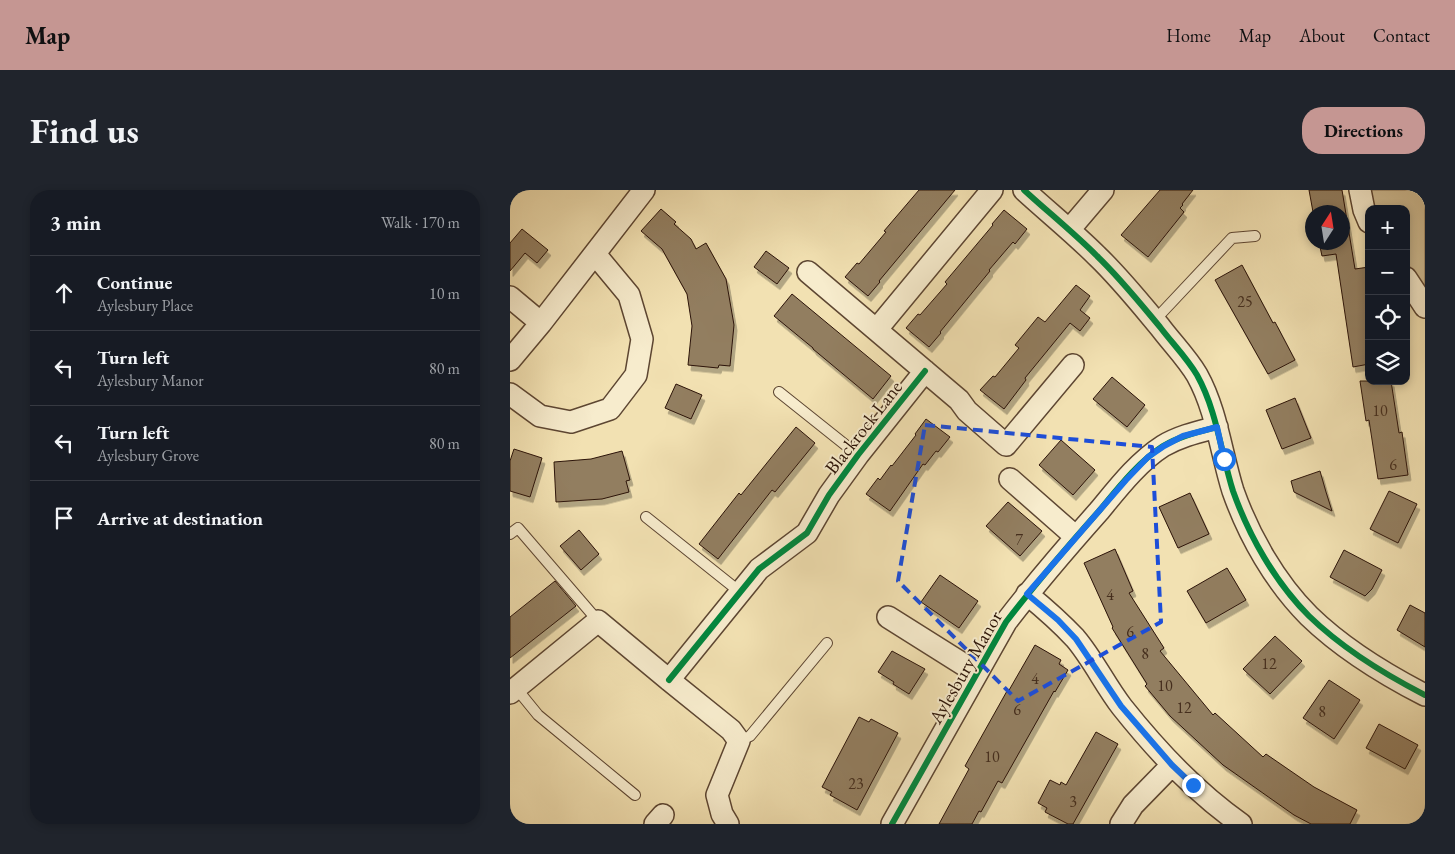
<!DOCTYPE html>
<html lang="en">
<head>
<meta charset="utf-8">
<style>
	body { margin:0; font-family:"EB Garamond",serif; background:#20242c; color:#f1f3f6 }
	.controls { position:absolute; right:15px; top:15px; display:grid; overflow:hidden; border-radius:10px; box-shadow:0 2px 8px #0003 }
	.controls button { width:45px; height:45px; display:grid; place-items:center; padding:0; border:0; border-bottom:1px solid #363941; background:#171b24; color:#f1f3f6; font:25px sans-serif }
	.compass { position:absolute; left:795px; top:15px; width:45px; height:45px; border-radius:50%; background:#171b24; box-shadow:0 2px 8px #0003; rotate:12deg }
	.stop { position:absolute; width:15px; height:15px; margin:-11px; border:4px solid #1a73e8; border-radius:50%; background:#fff }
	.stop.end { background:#1a73e8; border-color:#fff; box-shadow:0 1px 5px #0008 }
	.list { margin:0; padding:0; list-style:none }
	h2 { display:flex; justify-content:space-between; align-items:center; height:65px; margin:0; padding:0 20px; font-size:21px }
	h2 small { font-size:16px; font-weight:400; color:#9ea1a6 }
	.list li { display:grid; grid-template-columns:32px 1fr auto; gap:15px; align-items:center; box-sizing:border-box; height:75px; padding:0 20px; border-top:1px solid #363941 }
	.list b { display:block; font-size:19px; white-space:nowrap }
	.list p { margin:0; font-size:16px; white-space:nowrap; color:#9ea1a6 }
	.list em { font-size:16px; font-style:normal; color:#9ea1a6 }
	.icon { flex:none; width:28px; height:28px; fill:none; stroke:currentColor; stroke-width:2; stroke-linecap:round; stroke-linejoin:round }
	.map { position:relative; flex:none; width:915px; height:634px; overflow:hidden; border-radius:20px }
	header { display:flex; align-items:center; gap:30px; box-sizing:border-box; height:70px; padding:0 25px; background:#c59692; color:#111 }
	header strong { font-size:24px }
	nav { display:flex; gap:28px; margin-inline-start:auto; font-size:18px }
	.intro { display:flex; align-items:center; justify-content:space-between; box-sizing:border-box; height:120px; padding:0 30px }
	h1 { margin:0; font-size:35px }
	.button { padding:12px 22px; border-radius:20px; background:#c59692; color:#111; font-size:18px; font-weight:700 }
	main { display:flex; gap:30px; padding:0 30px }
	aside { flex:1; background:#171b24; border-radius:20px; box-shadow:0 2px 8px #0003 }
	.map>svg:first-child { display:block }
	.green { fill:#d0be95; stroke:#7e684e }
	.building { fill:#927e60; stroke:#2b1307; filter:url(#shadow) }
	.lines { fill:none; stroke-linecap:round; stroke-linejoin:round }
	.service-casing { stroke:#5d4632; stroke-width:12 }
	.minor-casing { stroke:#5d4632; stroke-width:24 }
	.service { stroke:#f7eccd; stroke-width:10 }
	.minor { stroke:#f7eccd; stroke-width:21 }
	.cycleway-casing { stroke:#f7eccd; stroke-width:9 }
	.cycleway { stroke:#00873e; stroke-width:6 }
	.route { stroke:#1a73e8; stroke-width:6 }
	.marked { fill:none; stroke:#1d4ed8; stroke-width:4; stroke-dasharray:10 6; stroke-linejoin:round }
	.labels { text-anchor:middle; stroke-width:4; stroke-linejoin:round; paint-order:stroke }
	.number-label { font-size:16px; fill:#452e1d }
	.street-label { font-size:19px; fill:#2b1307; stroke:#f7eccd }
</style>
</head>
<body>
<header>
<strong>Map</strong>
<nav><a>Home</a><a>Map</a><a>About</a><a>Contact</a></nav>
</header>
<div class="intro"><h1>Find us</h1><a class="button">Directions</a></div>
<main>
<aside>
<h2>3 min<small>Walk · 170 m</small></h2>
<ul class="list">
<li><svg class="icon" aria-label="ahead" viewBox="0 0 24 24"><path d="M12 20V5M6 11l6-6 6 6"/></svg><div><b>Continue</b><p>Aylesbury Place</p></div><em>10 m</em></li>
<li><svg class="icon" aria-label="left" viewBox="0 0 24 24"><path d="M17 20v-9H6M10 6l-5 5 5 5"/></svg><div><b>Turn left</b><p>Aylesbury Manor</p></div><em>80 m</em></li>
<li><svg class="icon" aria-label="left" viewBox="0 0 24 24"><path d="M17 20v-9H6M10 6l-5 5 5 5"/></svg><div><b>Turn left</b><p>Aylesbury Grove</p></div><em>80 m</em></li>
<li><svg class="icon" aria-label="arrive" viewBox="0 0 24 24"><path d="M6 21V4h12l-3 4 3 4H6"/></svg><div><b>Arrive at destination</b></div></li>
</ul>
</aside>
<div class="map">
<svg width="915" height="634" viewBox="0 0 915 634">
	<defs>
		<filter id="shadow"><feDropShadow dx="3" dy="5.5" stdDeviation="0" flood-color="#0004"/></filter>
	</defs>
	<rect width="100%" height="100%" fill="#f2e1b2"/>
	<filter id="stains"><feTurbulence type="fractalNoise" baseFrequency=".004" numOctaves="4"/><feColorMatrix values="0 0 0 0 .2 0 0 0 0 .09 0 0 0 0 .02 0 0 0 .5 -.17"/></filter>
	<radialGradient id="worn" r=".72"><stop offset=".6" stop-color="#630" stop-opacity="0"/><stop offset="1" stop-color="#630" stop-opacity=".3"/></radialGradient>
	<!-- green -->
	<path class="green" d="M859,0H915V99L896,71V19H864Z"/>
	<!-- building -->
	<path class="building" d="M409,0H445L369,91L370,92L358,106L335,87L347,73L349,74L376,42L374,41Z
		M650,0H683L672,14L673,15L670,18L674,22L638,67L611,45Z
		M799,0H832L845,79L859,77V174L843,177L826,64L812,66L809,52H832V22H803Z
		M151,19L166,32L164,34L181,49L186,59L196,53L216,89L224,135L220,176L209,175L208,178L178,175L182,136L177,104L152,59L131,41Z
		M494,20L517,39L505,54L503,52L479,80L480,81L430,142L431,143L419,157L396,138L408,124L410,125L437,94L435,92L483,35L482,34Z
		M12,39L38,60L27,73L15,63L0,81V53Z
		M256,61L279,78L267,94L244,77Z
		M732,75L763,133L765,132L785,170L758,184L705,90Z
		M566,95L580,106L570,120L580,128L570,141L560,133L515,188L516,190L494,219L470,200L483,186L485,187L509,158L505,155L528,127L535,132Z
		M282,104L381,186L363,209L303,159V158L264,126Z
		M602,187L635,215L617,237L583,209Z
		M850,191H881L889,243L892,242L898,285L868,289L859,230L856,231Z
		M166,194L192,205L181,229L155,218Z
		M785,208L801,248L772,259L756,220Z
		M416,229L440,247L428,262L426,261L415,275L413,274L380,321L356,304L368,288L370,290L381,275L382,276L406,245L405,244Z
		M286,237L305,253L265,302L262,300L208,369L189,354L229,303L231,305Z
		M551,250L585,280L563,305L529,275Z
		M4,259L32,268L20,307L0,301V271Z
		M112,261L120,290L116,291L119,302L92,309L46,312L44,272L81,269Z
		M810,281L816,302L822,321L784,302L781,291Z
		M879,301L907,314L888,353L860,339Z
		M680,303L699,344L668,358L649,317Z
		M498,312L532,341L510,366L476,336Z
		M69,340L89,364L71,380L50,356Z
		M605,359L623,401L619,403L654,458L650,461L703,525L705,523L753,567L756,564L804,597L847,620L840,634H801L784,625L713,575L660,526L635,496L637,494L602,438L603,437L574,373Z
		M834,360L872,380L862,399L855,406L820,387Z
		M717,378L736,410L696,433L677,401Z
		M430,385L468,411L449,438L411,412Z
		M45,391L66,416L0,468V427Z
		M900,415L915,423V457L887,440Z
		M765,446L792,471L760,504L733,479Z
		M525,455L551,470L549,474L558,480L545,502L544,501L492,593L488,591L471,622L469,621L462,634H429L459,579L455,576L497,501L498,502Z
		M382,461L415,479L399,504L383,494L384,492L368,482Z
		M819,490L850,510L824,549L793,528Z
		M349,527L359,532L361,529L388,543L347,620L320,605L322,602L312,597Z
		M869,534L908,555L895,579L856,558Z
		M586,542L608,554L563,634H558L535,622L537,618L528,613L540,590L550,595L551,592L556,595Z"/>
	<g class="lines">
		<!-- service casing -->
		<g class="service-casing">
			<path id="service" d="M644,131L722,48L745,46
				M269,202L348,265
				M136,327L230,402
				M0,344L8,338L88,431
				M6,498L28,525L125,605
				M229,551L240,546L317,453"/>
		</g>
		<!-- minor casing -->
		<g class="minor-casing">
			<path id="minor" d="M514,0C538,22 564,43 587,66C610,88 630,113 650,137C662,153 677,168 687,185C707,221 711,263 723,301C739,346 765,392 799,426C832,458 874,484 915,505
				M850,0L854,20L859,32
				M559,40L593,0
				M298,82L449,210L457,221L496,255L563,175
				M896,88L915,117
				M0,107L31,133
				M367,139L482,0
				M0,170L31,133L134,0
				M0,204L30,226L61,232L100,219L126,185L132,149L119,105L85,64
				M500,289L566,347
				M517,404C534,418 550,432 565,448C583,469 595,495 612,517C647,561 685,602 731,634
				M378,427L467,483
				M159,490L249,379L297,343L319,305L348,265L415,181
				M0,503L88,431L159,490L221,540L229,551L207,605L212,624L218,634
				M145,634L153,625
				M382,634L496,432C526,393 557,357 589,321C608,298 628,272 653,256C670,246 688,242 707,237
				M611,634L623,615L662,575"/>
		</g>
		<!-- service -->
		<use href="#service" class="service"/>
		<!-- minor -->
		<use href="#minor" class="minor"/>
		<!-- cycleway casing -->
		<g class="cycleway-casing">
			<path id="cycleway" d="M514,0C538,22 564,43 587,66C610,88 630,113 650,137C662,153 677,168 687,185C707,221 711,263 723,301C739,346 765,392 799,426C832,458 874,484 915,505
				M159,490L249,379L297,343L319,305L348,265L415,181
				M382,634L496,432C526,393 557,357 589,321C608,298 628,272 653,256C670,246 688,242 707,237"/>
		</g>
		<!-- cycleway -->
		<use href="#cycleway" class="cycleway"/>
	</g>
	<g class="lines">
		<!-- route -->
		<path class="route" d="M683,595L662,575L611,516L566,449L548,430L517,404L616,290L638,267L654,256L673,246L707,237L714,269"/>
	</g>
	<!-- marked area -->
	<path class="marked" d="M415,235L642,257L651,432L508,511L388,391Z"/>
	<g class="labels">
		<!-- number labels -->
		<g class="number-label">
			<text x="735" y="117">25</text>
			<text x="870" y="226">10</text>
			<text x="883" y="280">6</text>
			<text x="509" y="355">7</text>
			<text x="600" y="410">4</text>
			<text x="620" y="447">6</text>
			<text x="635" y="469">8</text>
			<text x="759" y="479">12</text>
			<text x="525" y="494">4</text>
			<text x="655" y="501">10</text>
			<text x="674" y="523">12</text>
			<text x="507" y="525">6</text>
			<text x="812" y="527">8</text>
			<text x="482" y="572">10</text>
			<text x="346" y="599">23</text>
			<text x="563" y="617">3</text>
		</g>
		<!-- street labels -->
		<g class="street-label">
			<text transform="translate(353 237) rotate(-52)" y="7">Blackrock Lane</text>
			<text transform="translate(455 477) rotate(-60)" y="7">Aylesbury Manor</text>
		</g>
	</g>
	<rect width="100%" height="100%" filter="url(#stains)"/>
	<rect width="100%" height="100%" fill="url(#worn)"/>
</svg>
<div class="controls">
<button>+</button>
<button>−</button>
<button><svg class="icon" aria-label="locate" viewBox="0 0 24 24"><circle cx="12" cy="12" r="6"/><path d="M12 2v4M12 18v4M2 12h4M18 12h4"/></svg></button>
<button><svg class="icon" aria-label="layers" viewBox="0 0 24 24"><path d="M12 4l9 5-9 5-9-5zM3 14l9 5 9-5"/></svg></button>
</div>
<svg class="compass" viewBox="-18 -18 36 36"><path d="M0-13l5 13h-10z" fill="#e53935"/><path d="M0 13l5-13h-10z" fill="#9ea1a6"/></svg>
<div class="stop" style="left:714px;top:269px"></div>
<div class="stop end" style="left:683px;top:595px"></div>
</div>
</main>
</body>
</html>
